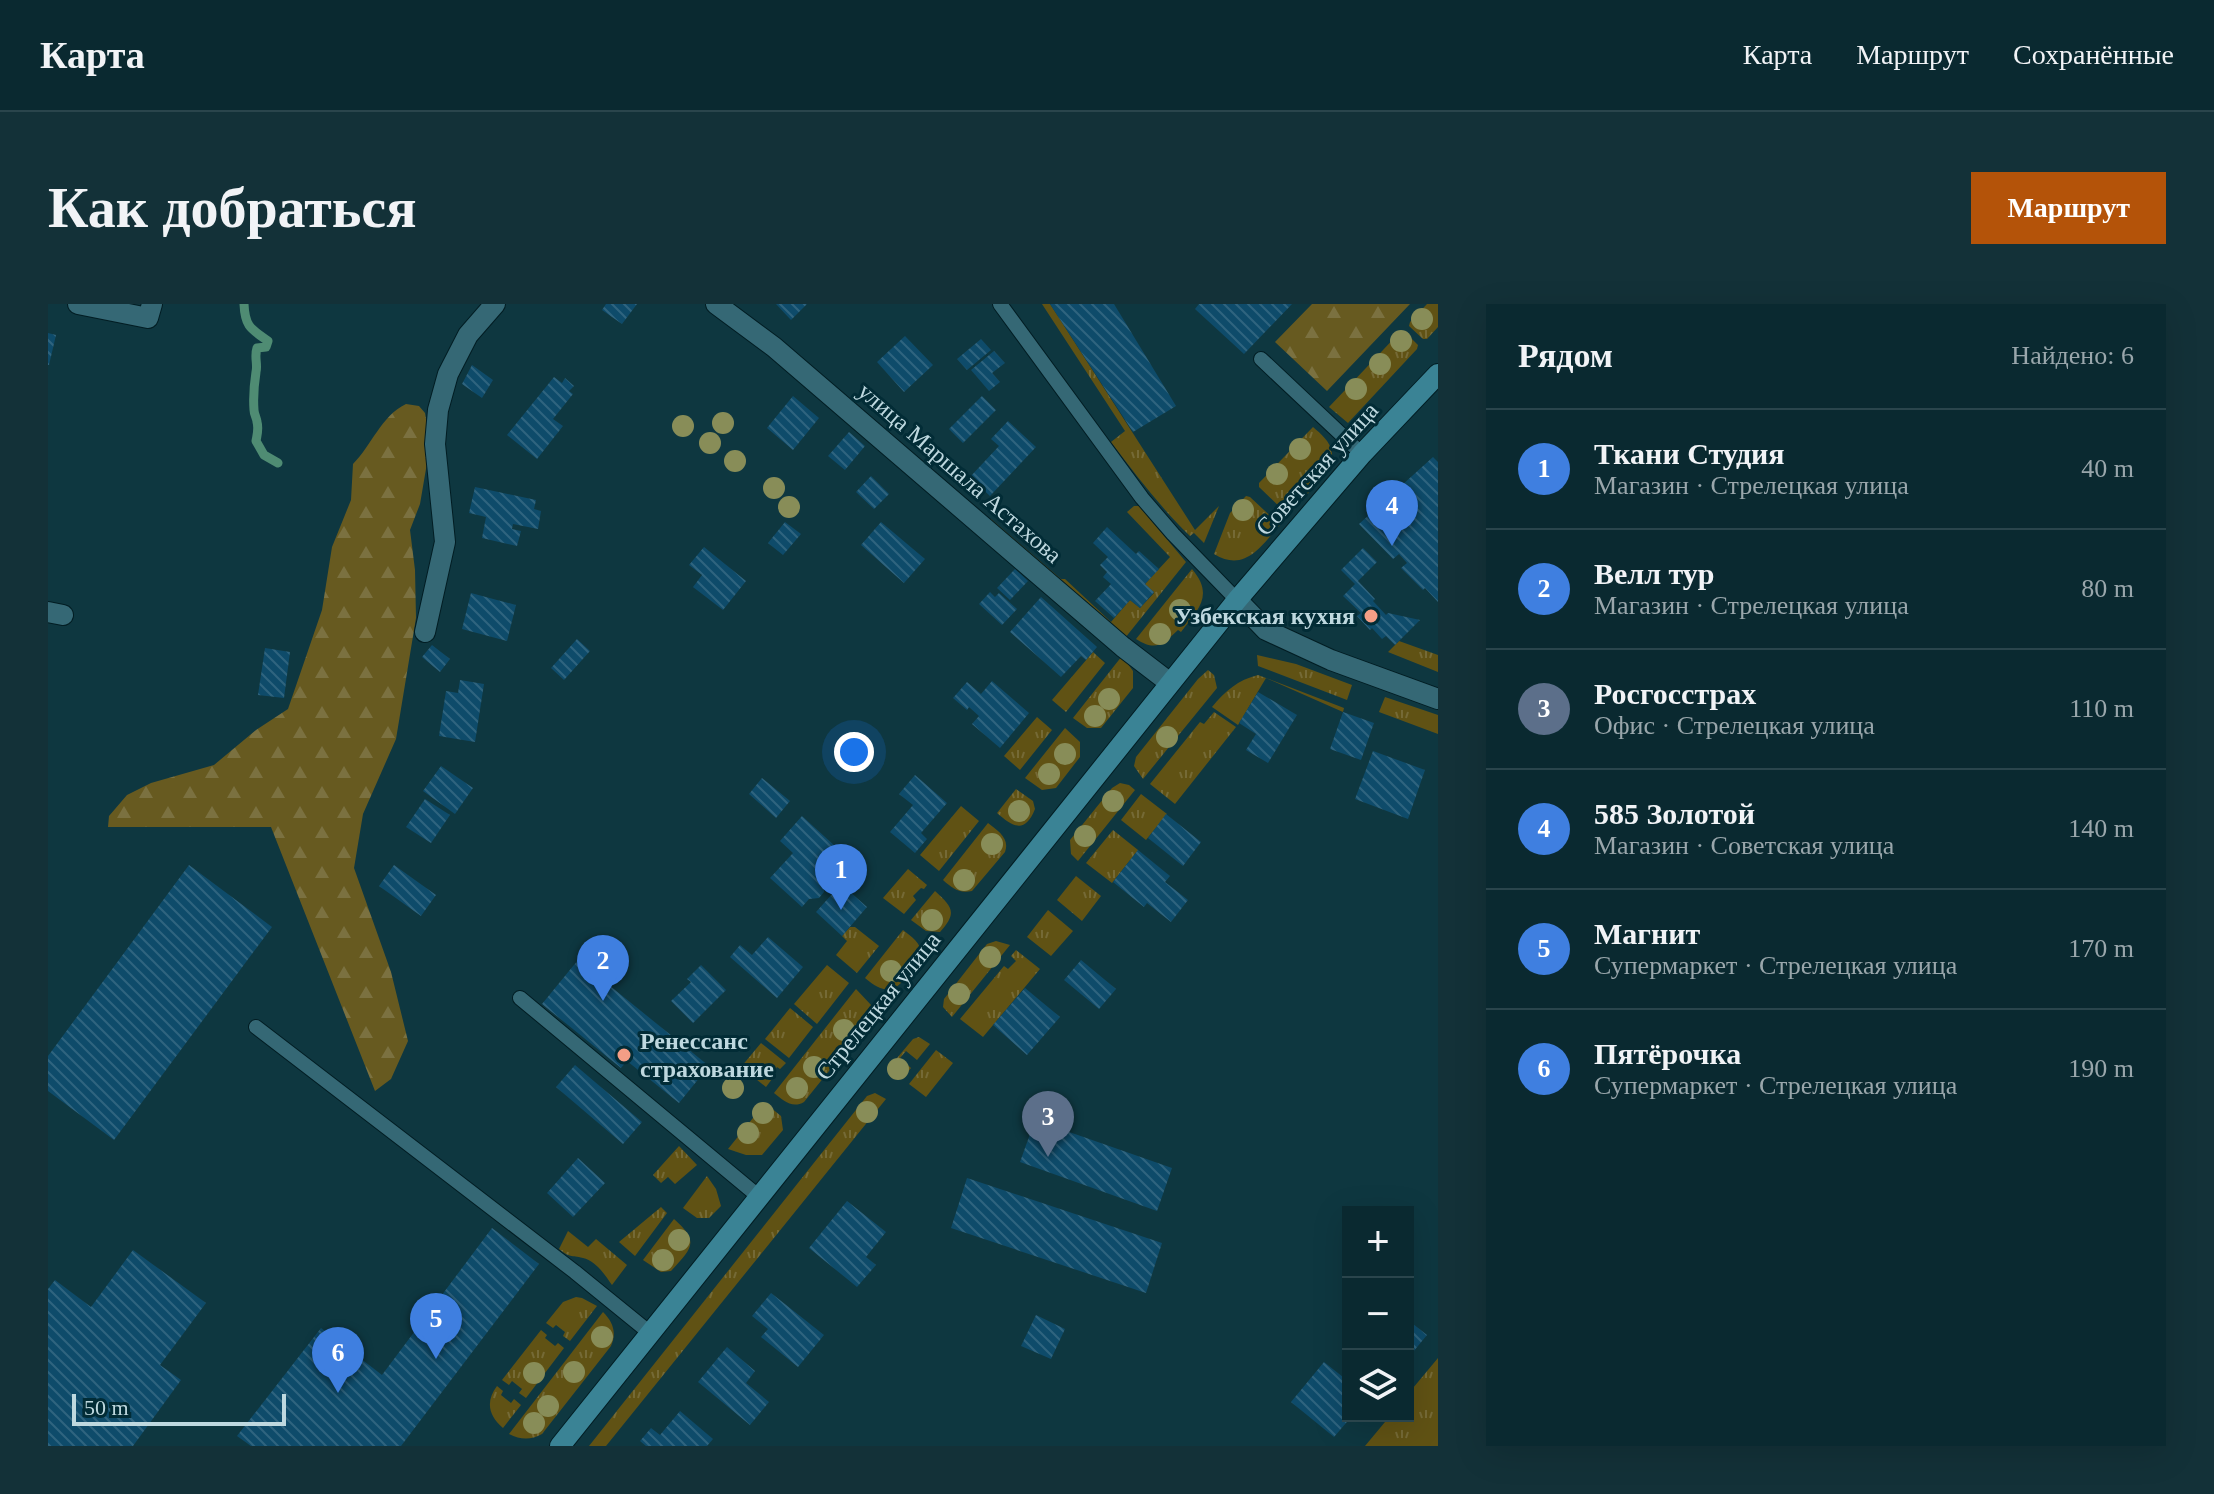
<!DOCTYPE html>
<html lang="ru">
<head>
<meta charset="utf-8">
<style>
	body { margin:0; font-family:Georgia,serif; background:#133138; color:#f1f3f6 }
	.controls { position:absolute; right:24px; bottom:24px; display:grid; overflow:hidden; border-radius:0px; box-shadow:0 8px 32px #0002 }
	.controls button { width:72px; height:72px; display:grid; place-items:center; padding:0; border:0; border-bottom:2px solid #2a454c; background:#0a2930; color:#f1f3f6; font:40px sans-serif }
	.scale { position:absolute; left:24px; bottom:20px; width:214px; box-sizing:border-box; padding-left:8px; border:4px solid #bed8df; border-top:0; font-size:22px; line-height:28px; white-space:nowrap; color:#bed8df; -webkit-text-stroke:6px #022c36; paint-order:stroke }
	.you { position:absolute; left:806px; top:448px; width:28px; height:28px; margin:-20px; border:6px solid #fff; border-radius:50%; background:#1a73e8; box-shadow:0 0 0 12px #1a73e833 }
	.badge { display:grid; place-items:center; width:52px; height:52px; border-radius:50%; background:#b45309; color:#fff; font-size:26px; font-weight:700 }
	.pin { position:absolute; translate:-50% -66px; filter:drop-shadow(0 2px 4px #0008) }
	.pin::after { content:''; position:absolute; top:42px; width:28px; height:24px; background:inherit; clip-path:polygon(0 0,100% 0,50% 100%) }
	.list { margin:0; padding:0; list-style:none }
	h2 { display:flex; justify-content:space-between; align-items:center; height:104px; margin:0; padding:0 32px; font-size:34px }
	h2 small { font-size:26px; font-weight:400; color:#99a6ab }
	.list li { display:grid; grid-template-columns:52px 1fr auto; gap:24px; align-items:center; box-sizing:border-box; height:120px; padding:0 32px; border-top:2px solid #2a454c }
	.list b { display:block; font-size:30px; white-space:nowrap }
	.list p { margin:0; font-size:26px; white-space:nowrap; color:#99a6ab }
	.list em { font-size:26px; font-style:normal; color:#99a6ab }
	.icon { flex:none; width:44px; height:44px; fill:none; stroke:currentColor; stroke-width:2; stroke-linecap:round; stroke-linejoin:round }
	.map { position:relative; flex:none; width:1390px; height:1142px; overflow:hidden; border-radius:0px }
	header { display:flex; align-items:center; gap:48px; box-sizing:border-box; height:112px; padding:0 40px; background:#0a2930; border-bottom:2px solid #2a454c }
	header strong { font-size:38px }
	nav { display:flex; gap:44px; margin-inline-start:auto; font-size:28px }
	.intro { display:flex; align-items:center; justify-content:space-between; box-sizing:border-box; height:192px; padding:0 48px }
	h1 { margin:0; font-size:56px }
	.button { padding:20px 36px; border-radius:0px; background:#b45309; color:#fff; font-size:28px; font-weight:700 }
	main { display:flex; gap:48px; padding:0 48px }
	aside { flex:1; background:#0a2930; border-radius:0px; box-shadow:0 8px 32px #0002 }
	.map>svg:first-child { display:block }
	.grass { fill:url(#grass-tufts) }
	.forest { fill:url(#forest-firs) }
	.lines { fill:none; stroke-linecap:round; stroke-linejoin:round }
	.stream { stroke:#4f8c73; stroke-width:9 }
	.building { fill:url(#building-back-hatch) }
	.service-casing { stroke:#021d23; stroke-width:16 }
	.minor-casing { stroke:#021d23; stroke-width:22 }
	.tertiary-casing { stroke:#021d23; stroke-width:22 }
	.secondary-casing { stroke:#021d23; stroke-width:22 }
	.service { stroke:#356875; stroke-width:14 }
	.minor { stroke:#356875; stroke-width:20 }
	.tertiary { stroke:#356875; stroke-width:20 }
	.secondary { stroke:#3a8395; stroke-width:20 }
	.tree { fill:#888d58 }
	.poi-dot { fill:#f49e86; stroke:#022c36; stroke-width:3 }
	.labels { text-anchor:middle; stroke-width:6; stroke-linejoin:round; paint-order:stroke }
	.street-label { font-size:24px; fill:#bed8df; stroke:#022c36 }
	.poi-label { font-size:24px; font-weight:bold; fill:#bed8df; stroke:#022c36; text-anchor:end }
</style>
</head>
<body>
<header>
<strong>Карта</strong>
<nav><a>Карта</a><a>Маршрут</a><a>Сохранённые</a></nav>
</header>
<div class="intro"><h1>Как добраться</h1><a class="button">Маршрут</a></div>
<main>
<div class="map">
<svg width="1390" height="1142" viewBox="0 0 1390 1142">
	<defs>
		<pattern id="grass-tufts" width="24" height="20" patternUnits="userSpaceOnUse" patternTransform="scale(2)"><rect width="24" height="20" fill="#605214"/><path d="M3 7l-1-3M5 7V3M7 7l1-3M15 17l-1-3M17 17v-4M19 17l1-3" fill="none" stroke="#756a36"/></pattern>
		<pattern id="forest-firs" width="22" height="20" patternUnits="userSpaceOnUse" patternTransform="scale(2)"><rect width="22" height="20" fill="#675a20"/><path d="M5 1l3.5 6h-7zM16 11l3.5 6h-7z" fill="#7b7140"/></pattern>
		<pattern id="building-back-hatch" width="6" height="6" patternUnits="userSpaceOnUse" patternTransform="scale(2)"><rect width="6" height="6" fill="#0e4b6a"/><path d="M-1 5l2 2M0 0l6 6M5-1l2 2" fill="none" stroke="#2f647f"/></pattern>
	</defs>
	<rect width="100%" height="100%" fill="#0e3740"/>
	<!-- grass -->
	<path class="grass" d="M994,0H1002L1147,226L1171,202L1156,239L1146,229L1142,232C1112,203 1088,171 1063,138L1077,127Z
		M1379,0H1390V23L1379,35H1375L1361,22L1362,18Z
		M1353,27L1357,28L1370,41L1369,45L1300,119L1281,103Z
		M1265,123C1273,130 1282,137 1284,149C1286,167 1252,197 1240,211L1211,183V179Z
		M1198,192L1202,193L1232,221C1213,242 1197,269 1166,250L1182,209Z
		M1086,202H1091L1138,258L1077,334L941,217L943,215L1013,275H1017L1063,318L1082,296L1092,304L1106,289L1097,280L1122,253L1079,208Z
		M1144,265C1166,291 1151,305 1133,328L1130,326C1115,340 1108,348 1088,335Z
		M1351,337L1390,351V368L1340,348Z
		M1045,348L1057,359L1018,408L1004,396Z
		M1209,351L1248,360L1304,381L1299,396L1210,362Z
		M1074,352L1085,367V384L1053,424H1039L1025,414Z
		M1160,366L1166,371L1169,384L1095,475L1086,462L1088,453L1150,375Z
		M1210,371L1296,404L1295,408L1218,374L1190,421L1164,403C1177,387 1190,376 1210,371Z
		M1337,393L1390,411V430L1331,408Z
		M1166,408L1188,423L1127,500L1102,480L1152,418L1156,420Z
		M989,413L1004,426L972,466L956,452Z
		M1017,424L1032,438V453L1008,484L994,486L977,474Z
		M1072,479L1081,481L1087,486L1030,557L1023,550L1022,536L1064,484Z
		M968,485L985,497L987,505C977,530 965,523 949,509Z
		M1093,490L1119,510L1098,536L1073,516Z
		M913,502L931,517L891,567L872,551Z
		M940,519C950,527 962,534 957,548L924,587C911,590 904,584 895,576Z
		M1065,526L1090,546L1064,579L1038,559Z
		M860,565L879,581L876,585L873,584L865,592L868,596L856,610L835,594Z
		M1028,572L1053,592L1034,617L1009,596Z
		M887,587C904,603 910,608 892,628L878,627L863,616Z
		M1000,606L1025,627L1003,652L979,633Z
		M802,623H807L831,642L809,669L788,651L799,637L794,632Z
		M855,626C864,633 875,640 873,653C854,677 847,700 817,674Z
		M948,637L962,641L904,713L895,703L896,695L939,640Z
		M968,646L992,665L935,733L912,715L956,662L960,665L968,657L963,652Z
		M779,661L801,679L769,720L746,700Z
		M808,685L824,702V712L822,716L756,798C744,805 735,796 726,789Z
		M742,704L765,723L741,754L717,735Z
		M871,733L882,740L869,756L858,747L852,754L863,764L854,775L844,765V760L865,735Z
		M713,739L738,759L732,765L729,763L722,773L724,775L718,783L693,763Z
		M888,746L905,759L878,793L861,780Z
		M827,789L838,795L558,1142H541L819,792Z
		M717,799L733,812L735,826L714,851H698L680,845Z
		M631,842L649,861L627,880L620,873L613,879L605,871Z
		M659,872L668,885L673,902L661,914H649L635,904Z
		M613,903L619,909L587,952L571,938Z
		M626,915C652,938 644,944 623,967L613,968L595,956Z
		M520,927L540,943L548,935L579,961L564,981C557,971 548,957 535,954C523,951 522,954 511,945Z
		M528,993L534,994L549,1002L522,1037L515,1032L517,1028L508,1021L505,1024L498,1019L515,998Z
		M555,1008C565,1018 569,1029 563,1042L494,1130C483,1136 473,1136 461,1130Z
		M493,1026L499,1031L497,1034L507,1042L510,1039L516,1044L478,1094L471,1089L474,1085L464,1077L461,1081L454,1076Z
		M1390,1054V1142H1317L1342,1112H1360V1090Z
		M449,1082L455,1087L453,1091L463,1099L466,1095L473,1101L455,1124C441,1112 437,1098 449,1082Z"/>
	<!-- forest -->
	<path class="forest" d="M1264,0H1362L1279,87L1227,38Z
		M358,100L371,102L377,109L380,127L379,159L372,200L362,226L367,266L368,314L348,435L315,510L306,564L343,668L360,737L343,775L327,787L223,523H60L61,512L79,491L103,479L166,461L208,426L240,405L274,306L284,243L303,196L305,160C324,141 333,112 358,100Z"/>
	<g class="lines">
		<!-- stream -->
		<path class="stream" d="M196,0C197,23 203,25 220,37L218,43L209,44C206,53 210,60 208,68C206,81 205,93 206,106C206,110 209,115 209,118C211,125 209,131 208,137L216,151L230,159"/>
	</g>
	<!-- building -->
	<path class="building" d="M558,0H589L574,20L554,6Z
		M728,0H759L743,16Z
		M1002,0H1066L1128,102L1085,128Z
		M1151,0H1244L1196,50L1147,5Z
		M0,29L8,31L1,61H0Z
		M857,32L885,61L856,88L829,58Z
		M933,35L943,46L919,66L909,55Z
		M946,47L957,59L944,69L952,78L941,87L923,66Z
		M424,61L445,76L434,94L414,80Z
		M506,73L514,79L517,74L526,82L521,87L525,90L505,115L515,122L489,155L459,131Z
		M745,92L771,114L745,146L719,124Z
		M934,92L948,106L915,139L901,125Z
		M960,117L988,143L942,192L922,173L951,142L943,135Z
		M801,128L817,142L797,166L780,152Z
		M1385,153L1390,158V298L1377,284L1375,286L1353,264L1359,259L1351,250L1345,255L1311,220Z
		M823,172L841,190L826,205L808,188Z
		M427,183L488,196L486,205L493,207L490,225L465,220L464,225L473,227L469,242L434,234L438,213L421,209Z
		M737,218L753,230L735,251L720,239Z
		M833,218L877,255L856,279L813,241Z
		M1059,223L1088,250L1091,247L1111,265L1097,280L1106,288L1092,304L1082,296L1066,314L1047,297L1063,280L1055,273L1059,268L1052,261L1060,253L1045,239Z
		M656,243L698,277L675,306L645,283L654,271L641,261Z
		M1315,244L1329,258L1310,277L1327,295L1325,297L1338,311L1340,309L1372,316L1347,341L1338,332L1334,335L1324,324L1322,326L1309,312L1313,309L1295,292L1307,280L1293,266Z
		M967,265L980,277L962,296L949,284Z
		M942,288L947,293L951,289L969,305L954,321L931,300Z
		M423,289L468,301L459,337L414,325Z
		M993,293L1049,343L1038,356L1033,352L1013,373L962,328Z
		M529,335L542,347L516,376L503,364Z
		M384,341L402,355L392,368L374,353Z
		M217,344L242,348L236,394L210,391Z
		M412,376L436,380L427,438L391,432L398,387L410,389Z
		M944,377L981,409L952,444L924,420L931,412L921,403L919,406L905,394L919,378L933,390Z
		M1210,388L1249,411L1220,459L1198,446L1208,430L1191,419Z
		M1295,408L1326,419L1313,456L1282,445Z
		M1325,447L1377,466L1360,515L1307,495Z
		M393,462L425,484L407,510L375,487Z
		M867,471L899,499L873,529L879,535L867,549L842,528L865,501L851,490Z
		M714,474L742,497L728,514L701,490Z
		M377,495L402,511L383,539L358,523Z
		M1118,510L1153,538L1135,562L1100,534Z
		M754,512L799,553L776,578V588L771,594L761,595L754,603L722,574L745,549L732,537Z
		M1090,546L1122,572L1117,578L1140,596L1123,618L1099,599L1096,603L1065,578Z
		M141,561L224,623L66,836L0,787V752Z
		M346,561L388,591L373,612L331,582Z
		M793,580L819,603L794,632L768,608Z
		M720,633L755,663L729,694L682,653L692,641L704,651Z
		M530,656L661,762L631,799L579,757L573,764L494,700Z
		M1033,656L1068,685L1051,705L1016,676Z
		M653,661L678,686L645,719L623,697L643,678L639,675Z
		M977,684L1012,713L979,751L945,721Z
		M527,761L594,818L575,840L508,783Z
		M987,816L1124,864L1109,907L972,858Z
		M530,854L557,879L525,913L499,889Z
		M919,874L1114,939L1098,989L903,924Z
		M799,897L838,928L818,953L828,961L809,983L761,944Z
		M444,924L491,960L353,1142H203L189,1132L273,1024L334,1071Z
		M85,946L158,999L112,1061L133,1076L85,1142H0V985L7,976L43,1003Z
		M723,989L776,1031L750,1063L713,1033L720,1025L704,1012Z
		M988,1011L1017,1025L1003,1055L973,1042Z
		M1360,1016L1379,1031L1365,1048L1360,1044Z
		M679,1043L707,1067L698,1079L721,1098L702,1121L650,1078Z
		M1276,1058L1300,1077V1112H1304L1286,1133L1243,1098Z
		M632,1107L665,1135L659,1142H598L592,1137L603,1124L612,1131Z"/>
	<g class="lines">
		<!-- service casing -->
		<g class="service-casing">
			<path id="service" d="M952,0L1094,194L1125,230L1189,296
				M1213,55L1314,150
				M472,694L710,892
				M208,723L527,968L602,1029"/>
		</g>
		<!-- minor casing -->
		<g class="minor-casing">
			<path id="minor" d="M30,0L100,14L104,0
				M668,0L726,43L1075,343L1122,379
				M0,308L15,311
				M377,328L397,238L387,140L390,106L400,70L420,31L447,0"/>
		</g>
		<!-- tertiary casing -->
		<g class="tertiary-casing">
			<path id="tertiary" d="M1189,296L1218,326L1283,356L1390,395"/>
		</g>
		<!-- secondary casing -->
		<g class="secondary-casing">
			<path id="secondary" d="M512,1142L1189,296L1314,150L1390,70"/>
		</g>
		<!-- service -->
		<use href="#service" class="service"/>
		<!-- minor -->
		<use href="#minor" class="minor"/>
		<!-- tertiary -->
		<use href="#tertiary" class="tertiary"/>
		<!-- secondary -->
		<use href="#secondary" class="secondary"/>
	</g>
	<!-- trees -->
	<g class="tree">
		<circle cx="1374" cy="15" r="11"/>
		<circle cx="1353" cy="37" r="11"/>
		<circle cx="1332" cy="60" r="11"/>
		<circle cx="1308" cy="85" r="11"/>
		<circle cx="675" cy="119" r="11"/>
		<circle cx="635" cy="122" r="11"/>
		<circle cx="662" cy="139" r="11"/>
		<circle cx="1252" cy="145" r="11"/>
		<circle cx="687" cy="157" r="11"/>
		<circle cx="1229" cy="170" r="11"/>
		<circle cx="726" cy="184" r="11"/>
		<circle cx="741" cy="203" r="11"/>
		<circle cx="1195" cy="206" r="11"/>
		<circle cx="1132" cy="306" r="11"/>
		<circle cx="1112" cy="330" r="11"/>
		<circle cx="1061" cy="395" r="11"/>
		<circle cx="1047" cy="412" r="11"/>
		<circle cx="1119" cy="433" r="11"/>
		<circle cx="1017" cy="450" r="11"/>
		<circle cx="1001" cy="470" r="11"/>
		<circle cx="1065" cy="497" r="11"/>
		<circle cx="971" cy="507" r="11"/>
		<circle cx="1037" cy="532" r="11"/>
		<circle cx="944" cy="540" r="11"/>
		<circle cx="916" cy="576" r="11"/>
		<circle cx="884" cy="616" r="11"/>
		<circle cx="942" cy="653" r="11"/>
		<circle cx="843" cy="667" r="11"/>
		<circle cx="911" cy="690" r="11"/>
		<circle cx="796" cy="726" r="11"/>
		<circle cx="766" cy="763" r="11"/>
		<circle cx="850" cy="765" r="11"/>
		<circle cx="685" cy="784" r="11"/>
		<circle cx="749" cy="784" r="11"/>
		<circle cx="819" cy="808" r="11"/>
		<circle cx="715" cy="809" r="11"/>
		<circle cx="700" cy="829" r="11"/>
		<circle cx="631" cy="936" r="11"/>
		<circle cx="615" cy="956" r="11"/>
		<circle cx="554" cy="1033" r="11"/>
		<circle cx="526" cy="1068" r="11"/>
		<circle cx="486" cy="1069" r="11"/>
		<circle cx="500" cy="1102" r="11"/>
		<circle cx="486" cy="1119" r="11"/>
	</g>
	<!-- markers -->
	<g class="poi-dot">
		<circle cx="1323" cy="312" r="8"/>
		<circle cx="576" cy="751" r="8"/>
	</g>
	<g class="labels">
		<!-- street labels -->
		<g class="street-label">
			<text transform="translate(1269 165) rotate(-48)" y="8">Советская улица</text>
			<text transform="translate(912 169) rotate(41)" y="8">улица Маршала Астахова</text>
			<text transform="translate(830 702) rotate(-51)" y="8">Стрелецкая улица</text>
		</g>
		<!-- poi labels -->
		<g class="poi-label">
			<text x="1307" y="320">Узбекская кухня</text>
			<text x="592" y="745" text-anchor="start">Ренессанс<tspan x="592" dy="28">страхование</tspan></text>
		</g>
	</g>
</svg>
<div class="controls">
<button>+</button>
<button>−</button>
<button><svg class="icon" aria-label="layers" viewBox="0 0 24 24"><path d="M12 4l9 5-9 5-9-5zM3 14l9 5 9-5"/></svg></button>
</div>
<div class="scale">50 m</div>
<div class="you"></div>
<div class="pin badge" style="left:793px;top:606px;background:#3f7fe0">1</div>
<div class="pin badge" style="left:555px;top:697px;background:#3f7fe0">2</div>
<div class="pin badge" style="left:1000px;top:853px;background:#5c6f8a">3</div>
<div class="pin badge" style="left:1344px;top:242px;background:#3f7fe0">4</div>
<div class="pin badge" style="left:388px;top:1055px;background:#3f7fe0">5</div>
<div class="pin badge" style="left:290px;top:1089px;background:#3f7fe0">6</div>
</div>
<aside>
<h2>Рядом<small>Найдено: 6</small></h2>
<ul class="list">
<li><span class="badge" style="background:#3f7fe0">1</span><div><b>Ткани Студия</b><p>Магазин · Стрелецкая улица</p></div><em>40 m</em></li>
<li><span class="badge" style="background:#3f7fe0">2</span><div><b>Велл тур</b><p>Магазин · Стрелецкая улица</p></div><em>80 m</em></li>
<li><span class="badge" style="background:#5c6f8a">3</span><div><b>Росгосстрах</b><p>Офис · Стрелецкая улица</p></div><em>110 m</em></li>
<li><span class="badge" style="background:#3f7fe0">4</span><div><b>585 Золотой</b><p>Магазин · Советская улица</p></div><em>140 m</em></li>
<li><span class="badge" style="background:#3f7fe0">5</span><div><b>Магнит</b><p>Супермаркет · Стрелецкая улица</p></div><em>170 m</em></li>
<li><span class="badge" style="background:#3f7fe0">6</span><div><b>Пятёрочка</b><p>Супермаркет · Стрелецкая улица</p></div><em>190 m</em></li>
</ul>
</aside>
</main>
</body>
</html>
